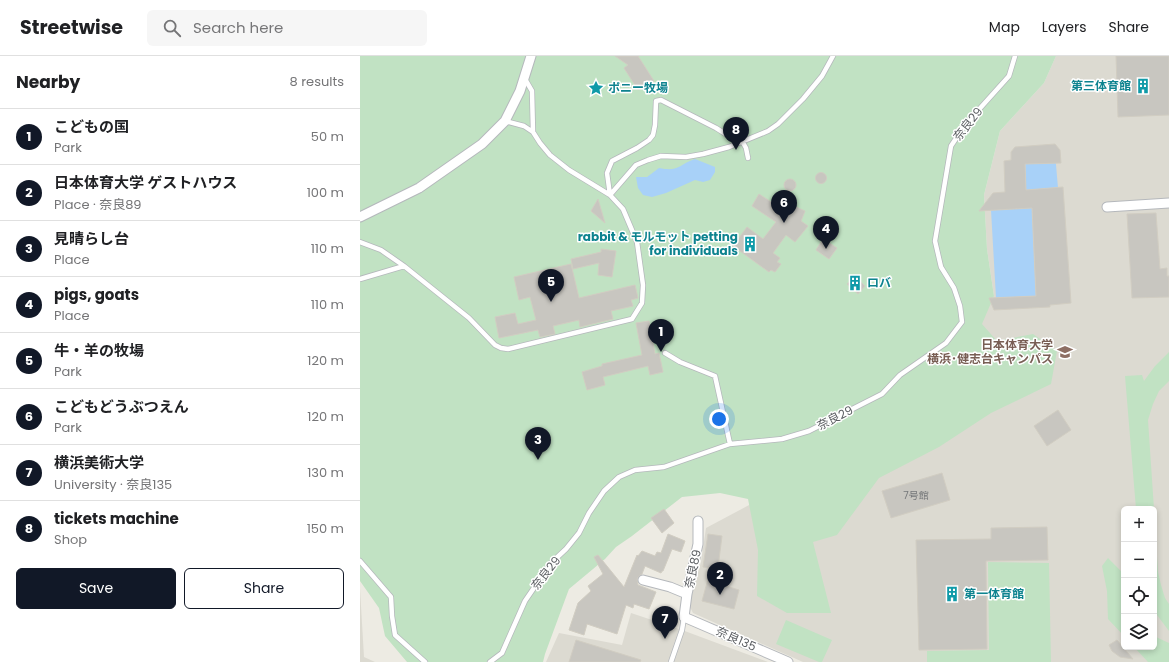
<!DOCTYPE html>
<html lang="en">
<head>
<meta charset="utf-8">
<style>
	body { margin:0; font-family:Poppins,"Noto Sans JP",sans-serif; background:#f6f6f6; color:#202124 }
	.controls { position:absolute; right:12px; bottom:12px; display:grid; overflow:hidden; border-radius:6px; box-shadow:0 2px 6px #0003 }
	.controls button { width:36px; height:36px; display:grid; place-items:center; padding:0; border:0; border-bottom:1px solid #e0e0e0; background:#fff; color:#202124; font:20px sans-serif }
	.you { position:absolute; left:359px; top:363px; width:14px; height:14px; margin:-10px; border:3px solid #fff; border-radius:50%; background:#1a73e8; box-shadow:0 0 0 6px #1a73e833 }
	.badge { display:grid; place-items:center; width:26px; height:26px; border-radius:50%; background:#111827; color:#fff; font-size:13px; font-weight:700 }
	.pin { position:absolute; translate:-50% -33px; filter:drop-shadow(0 1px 2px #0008) }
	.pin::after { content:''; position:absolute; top:21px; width:14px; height:12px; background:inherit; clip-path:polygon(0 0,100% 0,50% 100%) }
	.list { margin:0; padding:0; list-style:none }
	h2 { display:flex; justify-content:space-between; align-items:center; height:52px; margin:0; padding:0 16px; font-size:17px }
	h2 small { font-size:13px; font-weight:400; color:#757577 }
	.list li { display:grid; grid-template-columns:26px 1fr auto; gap:12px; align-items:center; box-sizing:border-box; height:56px; padding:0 16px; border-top:1px solid #e0e0e0 }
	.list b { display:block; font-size:15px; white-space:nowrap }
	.list p { margin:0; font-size:13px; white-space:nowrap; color:#757577 }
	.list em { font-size:13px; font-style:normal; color:#757577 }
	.actions { display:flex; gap:8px; padding:12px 16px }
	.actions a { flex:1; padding:9px 0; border:1px solid #111827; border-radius:6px; text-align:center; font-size:14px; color:#111827 }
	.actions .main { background:#111827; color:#fff }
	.icon { flex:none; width:22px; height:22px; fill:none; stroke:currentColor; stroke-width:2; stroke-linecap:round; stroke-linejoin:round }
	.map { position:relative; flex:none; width:809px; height:606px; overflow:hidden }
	header { display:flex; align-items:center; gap:24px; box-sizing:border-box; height:56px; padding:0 20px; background:#fff; border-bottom:1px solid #e0e0e0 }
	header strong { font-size:19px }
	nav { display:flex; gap:22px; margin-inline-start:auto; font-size:14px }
	.search { width:280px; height:36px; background:#f6f6f6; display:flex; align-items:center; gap:10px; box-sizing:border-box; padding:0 14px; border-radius:6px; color:#757577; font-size:15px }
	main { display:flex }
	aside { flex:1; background:#fff }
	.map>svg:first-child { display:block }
	.education { fill:#dcdad1; fill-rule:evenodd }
	.green { fill:#c1e2c3 }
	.water { fill:#a8d1f8 }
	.building { fill:#c8c6c0; stroke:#d1cdc2 }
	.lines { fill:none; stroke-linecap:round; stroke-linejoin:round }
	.lane-casing { stroke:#b5b8bc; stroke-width:6 }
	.street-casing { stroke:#b5b8bc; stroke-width:11 }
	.lane { stroke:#fff; stroke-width:4.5 }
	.street { stroke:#fff; stroke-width:9 }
	.labels { text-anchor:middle; stroke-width:3; stroke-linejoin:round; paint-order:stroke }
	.number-label { font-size:10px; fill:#76787a }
	.culture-label { font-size:12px; font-weight:bold; fill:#0d838f; stroke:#fff; text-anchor:start }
	.street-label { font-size:12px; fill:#5b5e62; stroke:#fff }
	.education-label { font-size:12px; font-weight:bold; fill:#785e54; stroke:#fff; text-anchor:end }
</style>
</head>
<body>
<header>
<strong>Streetwise</strong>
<div class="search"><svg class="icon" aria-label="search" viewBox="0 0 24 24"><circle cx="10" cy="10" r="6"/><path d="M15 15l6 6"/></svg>Search here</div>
<nav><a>Map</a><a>Layers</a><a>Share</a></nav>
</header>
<main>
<aside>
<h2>Nearby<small>8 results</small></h2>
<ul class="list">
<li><span class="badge">1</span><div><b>こどもの国</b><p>Park</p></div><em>50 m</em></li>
<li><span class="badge">2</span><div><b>日本体育大学 ゲストハウス</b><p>Place · 奈良89</p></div><em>100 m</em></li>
<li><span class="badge">3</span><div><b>見晴らし台</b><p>Place</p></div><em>110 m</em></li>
<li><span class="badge">4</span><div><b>pigs, goats</b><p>Place</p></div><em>110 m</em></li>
<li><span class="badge">5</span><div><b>牛・羊の牧場</b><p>Park</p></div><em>120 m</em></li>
<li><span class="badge">6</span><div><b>こどもどうぶつえん</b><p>Park</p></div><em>120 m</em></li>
<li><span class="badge">7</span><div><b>横浜美術大学</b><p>University · 奈良135</p></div><em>130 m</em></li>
<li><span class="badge">8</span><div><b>tickets machine</b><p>Shop</p></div><em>150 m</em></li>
</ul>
<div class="actions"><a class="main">Save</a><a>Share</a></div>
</aside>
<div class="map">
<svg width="809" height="606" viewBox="0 0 809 606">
	<rect width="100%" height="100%" fill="#edebe3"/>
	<!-- education -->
	<path class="education" d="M696,0H809V606H443L333,557L329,549L341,506L346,472L468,407L634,240L627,193L624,139L640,75L684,27ZM764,453H794V591H764Z
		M0,533L4,601L15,606H0Z
		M271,557L322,574L408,606H186L199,577L262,589Z"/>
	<!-- green -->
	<path class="green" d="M0,0H696L684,27L640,75L624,139L627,193L634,240L622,268L637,285L673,278L697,295L691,328L631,357L579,391L519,422L477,479L453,486L471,557H427L397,540L398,494L388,443L360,437L322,441L272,480L256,491L245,503L209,533L185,598L183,606H47L25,580L19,552L0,525Z
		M809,296V325L799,335L793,348L788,364L794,453H776L765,320L782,319L784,325L795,310Z
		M794,455L798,516L801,529L805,542L809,548V575L794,555Z
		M748,502L762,516L764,522V580L748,563L747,535L742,510Z
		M628,506L689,507L691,606H567V595L629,594Z
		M426,564L472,584L462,606H459L416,588Z
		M794,579L796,581L809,587V606H788L774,591H794Z"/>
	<!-- water -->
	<path class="water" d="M695,97L698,132L666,134L665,99Z
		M335,103L355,111V116L350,124L343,126L335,124L306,137L292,141L283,139L278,132L276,121H287L299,112C319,116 318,109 335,103Z
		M672,152L676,240L636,242L631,154Z"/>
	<!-- building -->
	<path class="building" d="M255,0H278L294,25L278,34L264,12L268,9Z
		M756,0H809V59L758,61Z
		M695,88L700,94L701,107L665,108L666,134L703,131L711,247L690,249V251L634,254L629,242L676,240L672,152L619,155L633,137L645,136L644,105L651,104V96L655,91Z
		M455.5 122a5.5 5.5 0 1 1 11 0a5.5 5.5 0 1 1-11 0Z
		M424 129a6 6 0 1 1 12 0a6 6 0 1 1-12 0Z
		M399,138L431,159L434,150L445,155L441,165L448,170L435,186L426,179L413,197L420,202L417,206L421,208L415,216L411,214L409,216L373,190L387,171L403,183L416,166L392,150Z
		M238,143L245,167L231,155Z
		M796,157L800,213L807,212V220H809V241L772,242L767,158Z
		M463,183L477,192L469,203L456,194Z
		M241,193L256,195L252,221L238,219L239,207L213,213L211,203L241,196Z
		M211,208L219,242L275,229L278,242L271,244L273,250L251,255L253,263L220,271L219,264L193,270L195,278L180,281L178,274L139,282L135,261L155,257L158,268L176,264L170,241L159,244L154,221Z
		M495,220L505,230L498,238L487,228Z
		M289,265L295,298L299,297L303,316L290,319L288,310L243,321L245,329L227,334L222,316L242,310V308L282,299L276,267Z
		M698,354L711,374L687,390L674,370Z
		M582,417L590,444L531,462L522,435Z
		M304,453L314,467L302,477L291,462Z
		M687,471L688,504L626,505L627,593L559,594L556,484L631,483V472Z
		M308,478L325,485L321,496L312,493L303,515H302L301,517L285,510L282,518L279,520L277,523L278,529L296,536L289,553L274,548L273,552L266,549L257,578L227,568L224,579L209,574L218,547L231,535L228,530L243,518L234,501L238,499L264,531L277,499L278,500L282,495L295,500L297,496L301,497Z
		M348,478L362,480L356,527L379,534L374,553L342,545L351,512L343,511Z
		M216,584L281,604L280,606H209Z
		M757,584L773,603L760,601L752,595L749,589Z"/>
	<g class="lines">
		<!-- lane casing -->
		<g class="lane-casing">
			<path id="lane" d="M145,65L164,70L173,76
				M250,139L276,109L288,104L301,100L326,101L343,98L369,91L408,75L418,68L443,43L462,20L473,0
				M250,139L247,117L252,105L277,92L289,84L293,79L295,69L296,45L301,44L356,72L372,82L382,85L386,92L388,102
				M0,186L21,194L44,210L109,262L135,289L141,292L148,293L272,263L282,247L283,229L277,186L263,153L250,139L209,114L190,99L180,87L173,76L172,35L165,23
				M0,223L44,210
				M305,297L320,306L355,320L370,388
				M0,505L31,541L32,560L35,579L65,606
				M130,606L142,597L165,545L191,507L206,493L219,477L229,457L244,435L259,421L275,414L304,411L370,388L422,383L449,375L522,338L540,319L586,287L602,266L600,250L594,232L581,211L575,185L591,90L605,69L649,20L655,0
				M311,606L322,574L324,561"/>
		</g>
		<!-- street casing -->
		<g class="street-casing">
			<path id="street" d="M747,151L809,147
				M0,161L59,132L122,88L145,65L160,35L171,0
				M338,465V488L327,538L324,561L428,606
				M283,524L310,531L327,538"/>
		</g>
		<!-- lane -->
		<use href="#lane" class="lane"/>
		<!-- street -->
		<use href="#street" class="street"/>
	</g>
	<!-- icons -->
	<defs>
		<g id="building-bare" transform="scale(1.2)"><path d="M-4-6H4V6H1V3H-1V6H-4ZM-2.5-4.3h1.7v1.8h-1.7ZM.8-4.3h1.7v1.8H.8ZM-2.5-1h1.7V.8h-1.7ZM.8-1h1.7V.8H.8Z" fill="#0f9aa8" stroke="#fff" stroke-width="2.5" paint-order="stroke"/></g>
		<g id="sight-bare" transform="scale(1.2)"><path d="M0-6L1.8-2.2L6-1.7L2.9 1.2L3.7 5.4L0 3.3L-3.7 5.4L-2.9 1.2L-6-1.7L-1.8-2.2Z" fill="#0f9aa8" stroke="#fff" stroke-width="2.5" paint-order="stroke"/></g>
		<g id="university-bare" transform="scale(1.2)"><path d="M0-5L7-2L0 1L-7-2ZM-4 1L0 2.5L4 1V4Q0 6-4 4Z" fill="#8d6e63" stroke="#fff" stroke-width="2.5" paint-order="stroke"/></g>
	</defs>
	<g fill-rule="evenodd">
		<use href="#building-bare" x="783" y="30"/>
		<use href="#sight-bare" x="236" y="32"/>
		<use href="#building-bare" x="390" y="188"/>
		<use href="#building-bare" x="495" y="227"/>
		<use href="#university-bare" x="705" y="296"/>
		<use href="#building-bare" x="592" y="538"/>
	</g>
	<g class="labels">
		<!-- number labels -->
		<g class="number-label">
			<text x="556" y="443">7号館</text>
		</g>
		<!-- culture labels -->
		<g class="culture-label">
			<text x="771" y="34" text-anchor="end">第三体育館</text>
			<text x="248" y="36">ポニー牧場</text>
			<text x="378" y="185" text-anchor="end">rabbit &amp; モルモット petting<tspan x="378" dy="14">for individuals</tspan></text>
			<text x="507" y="231">ロバ</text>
			<text x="604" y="542">第一体育館</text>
		</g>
		<!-- street labels -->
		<g class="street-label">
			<text transform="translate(608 68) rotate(-51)" y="4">奈良29</text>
			<text transform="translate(475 362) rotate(-27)" y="4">奈良29</text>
			<text transform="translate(333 513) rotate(-78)" y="4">奈良89</text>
			<text transform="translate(186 517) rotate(-51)" y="4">奈良29</text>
			<text transform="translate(376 583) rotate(24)" y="4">奈良135</text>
		</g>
		<!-- education labels -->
		<g class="education-label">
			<text x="693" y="293">日本体育大学<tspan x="693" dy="14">横浜･健志台キャンパス</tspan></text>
		</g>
	</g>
</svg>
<div class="controls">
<button>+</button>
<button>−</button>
<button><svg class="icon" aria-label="locate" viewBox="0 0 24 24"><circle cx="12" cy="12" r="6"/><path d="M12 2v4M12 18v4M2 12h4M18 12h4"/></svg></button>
<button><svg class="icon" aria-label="layers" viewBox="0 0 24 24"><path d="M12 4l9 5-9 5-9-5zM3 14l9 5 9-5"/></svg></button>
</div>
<div class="you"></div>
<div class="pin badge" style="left:301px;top:296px">1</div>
<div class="pin badge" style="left:360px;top:539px">2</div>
<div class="pin badge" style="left:178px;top:404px">3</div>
<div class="pin badge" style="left:466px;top:193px">4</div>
<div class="pin badge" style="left:191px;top:246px">5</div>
<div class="pin badge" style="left:424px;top:167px">6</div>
<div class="pin badge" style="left:305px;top:583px">7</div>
<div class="pin badge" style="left:376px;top:94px">8</div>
</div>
</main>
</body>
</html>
